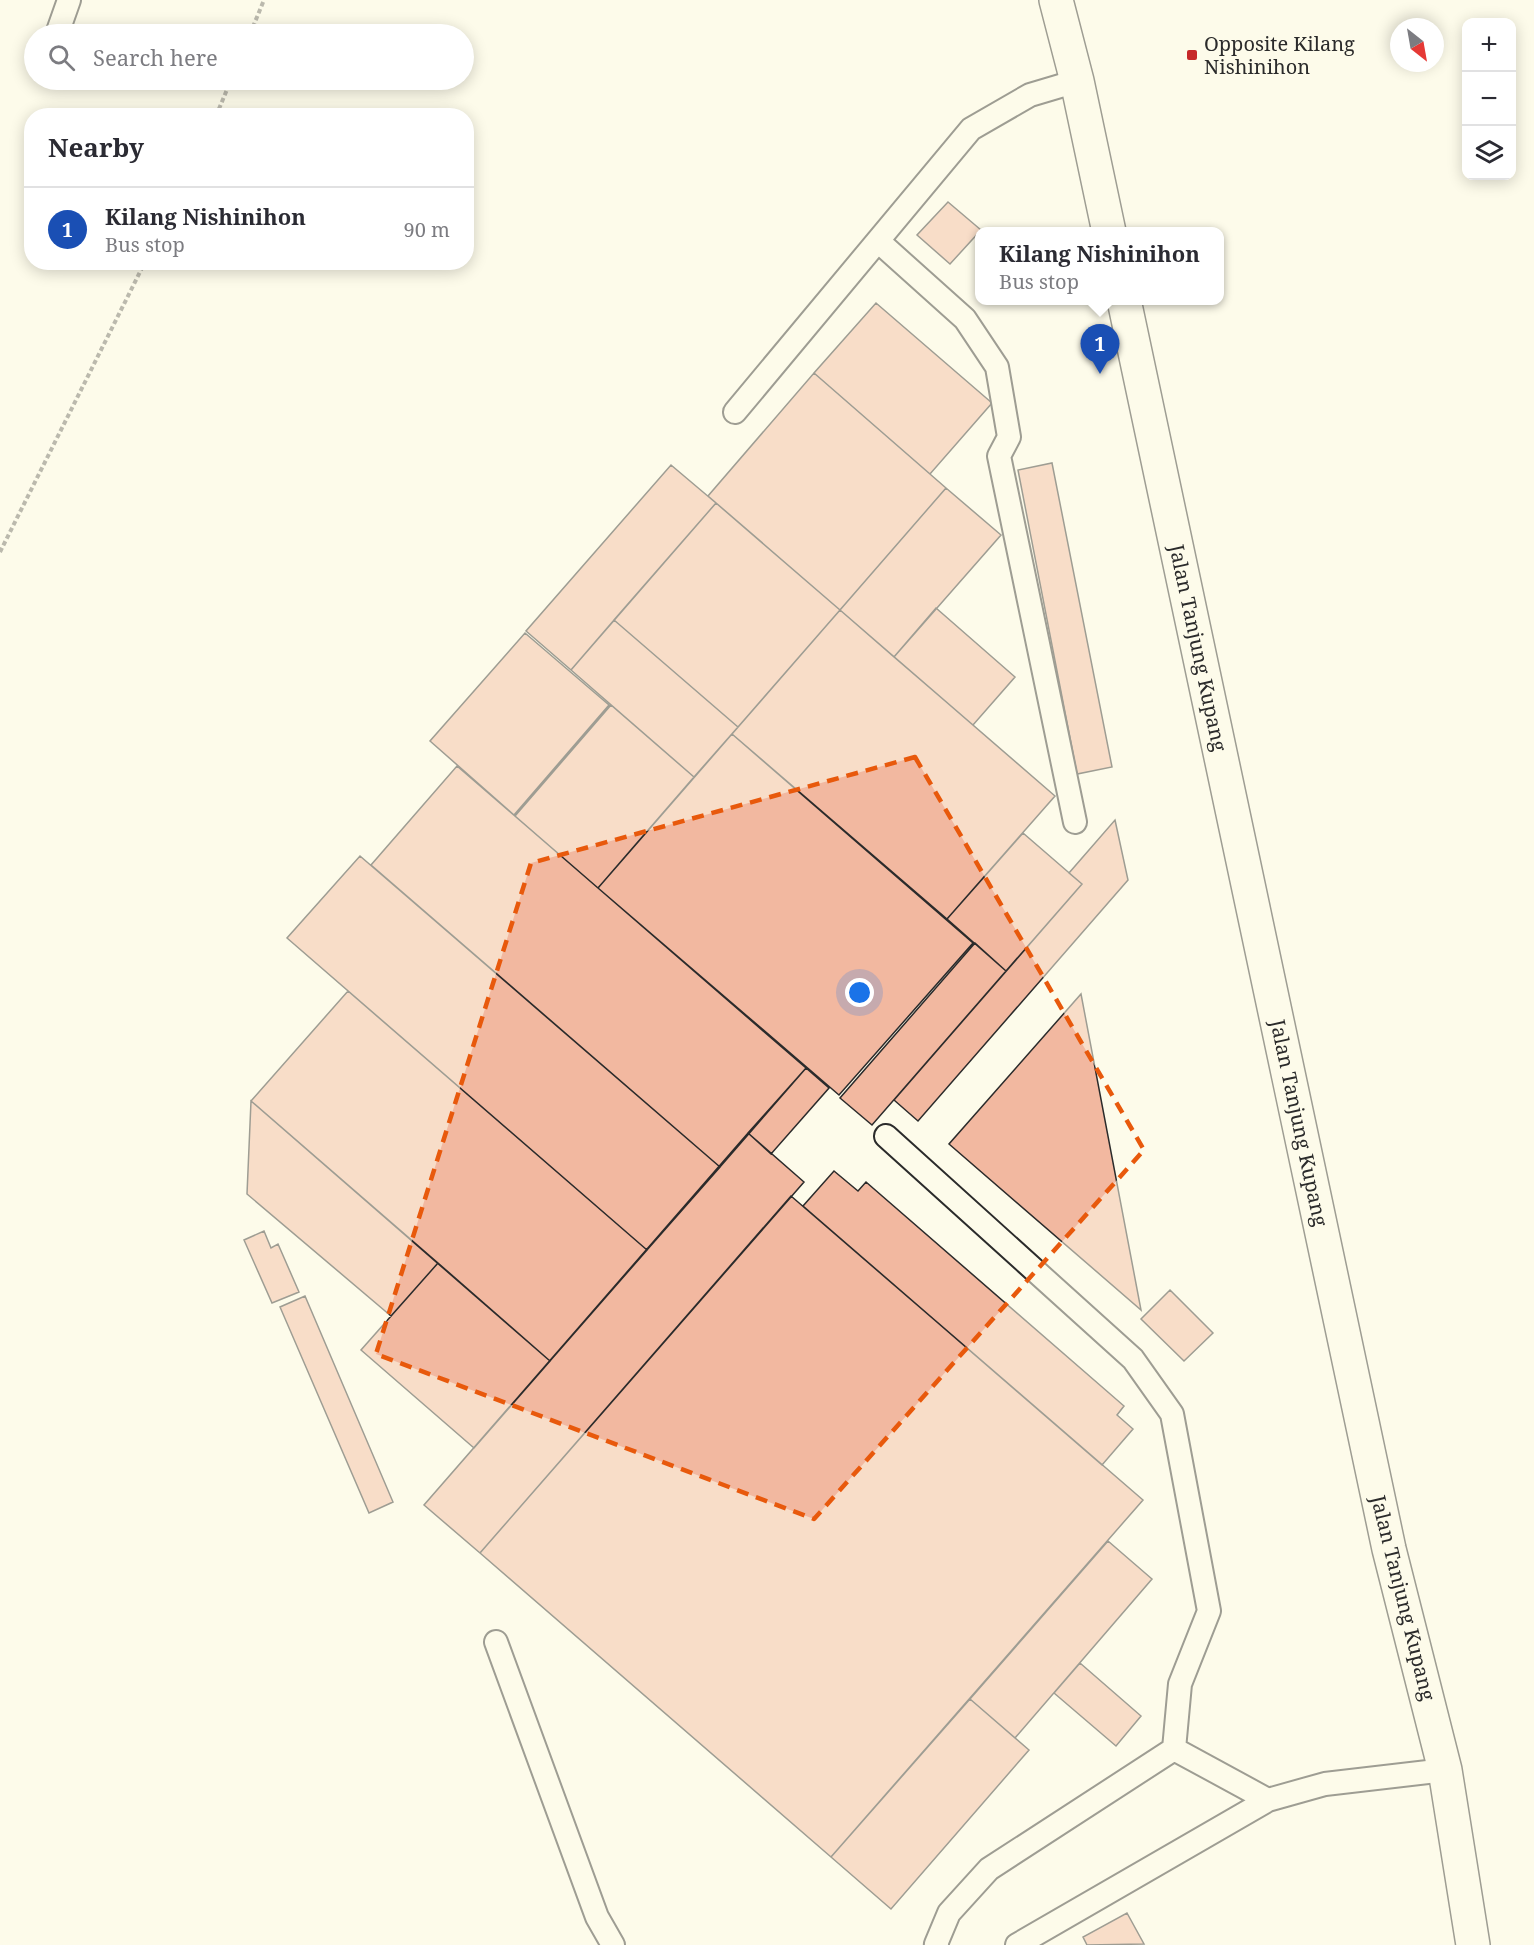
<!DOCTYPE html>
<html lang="en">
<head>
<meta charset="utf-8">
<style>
	body { margin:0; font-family:"Noto Serif",serif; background:#f7f7f7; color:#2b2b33 }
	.controls { position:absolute; right:18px; top:18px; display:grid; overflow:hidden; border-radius:12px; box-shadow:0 3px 15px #0003 }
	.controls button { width:54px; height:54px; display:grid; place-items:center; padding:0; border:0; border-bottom:2px solid #e1e1e2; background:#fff; color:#2b2b33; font:30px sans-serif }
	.compass { position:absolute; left:1390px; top:18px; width:54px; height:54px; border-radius:50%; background:#fff; box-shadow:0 3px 15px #0003; rotate:149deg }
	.you { position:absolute; left:860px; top:993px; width:21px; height:21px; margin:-15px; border:4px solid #fff; border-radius:50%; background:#1a73e8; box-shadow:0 0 0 9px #1a73e833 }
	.badge { display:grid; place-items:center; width:39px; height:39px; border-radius:50%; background:#c62828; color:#fff; font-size:20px; font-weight:700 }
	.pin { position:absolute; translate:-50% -50px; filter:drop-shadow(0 2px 3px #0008) }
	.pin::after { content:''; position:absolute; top:32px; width:21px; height:18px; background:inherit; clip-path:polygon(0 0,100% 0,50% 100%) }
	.popup { position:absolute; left:975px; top:227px; width:249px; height:78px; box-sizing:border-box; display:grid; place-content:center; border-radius:12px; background:#fff; filter:drop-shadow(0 2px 4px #0005); font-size:20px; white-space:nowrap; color:#7c7c81 }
	.popup b { font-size:22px; color:#2b2b33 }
	.popup::after { content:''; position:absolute; left:50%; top:100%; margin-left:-12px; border:12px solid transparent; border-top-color:#fff }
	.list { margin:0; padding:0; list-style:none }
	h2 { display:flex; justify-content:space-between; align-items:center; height:78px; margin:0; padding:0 24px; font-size:26px }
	h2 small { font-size:20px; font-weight:400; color:#7c7c81 }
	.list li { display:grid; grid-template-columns:39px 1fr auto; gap:18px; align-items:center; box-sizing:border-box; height:84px; padding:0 24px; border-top:2px solid #e1e1e2 }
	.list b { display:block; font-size:22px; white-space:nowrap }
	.list p { margin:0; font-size:20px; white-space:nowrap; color:#7c7c81 }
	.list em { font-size:20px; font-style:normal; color:#7c7c81 }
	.icon { flex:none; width:33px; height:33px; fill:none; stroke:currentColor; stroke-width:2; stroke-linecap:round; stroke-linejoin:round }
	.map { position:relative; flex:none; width:1534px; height:1945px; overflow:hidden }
	.search { position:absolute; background:#fff; box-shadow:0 3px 15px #0003; left:24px; top:24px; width:450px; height:66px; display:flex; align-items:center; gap:15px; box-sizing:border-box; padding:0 21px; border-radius:33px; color:#7c7c81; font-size:22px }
	.panel { position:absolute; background:#fff; box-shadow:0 3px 15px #0003; left:24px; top:108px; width:450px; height:162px; border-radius:24px }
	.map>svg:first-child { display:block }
	.building { fill:#f2b8a0; stroke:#2b2b2b; stroke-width:1.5 }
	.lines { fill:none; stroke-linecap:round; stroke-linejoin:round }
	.lane-casing { stroke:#2b2b2b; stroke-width:26 }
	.secondary-casing { stroke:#2b2b2b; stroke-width:36 }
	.path { stroke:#6a6964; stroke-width:4; stroke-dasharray:4.5 3; stroke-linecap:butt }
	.lane { stroke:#fdfbea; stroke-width:22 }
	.secondary { stroke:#fdfbea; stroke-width:33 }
	.marked { fill:none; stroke:#e8590c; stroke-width:4.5; stroke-dasharray:12 8; stroke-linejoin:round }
	.poi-dot { fill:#c62828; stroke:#fdfbea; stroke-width:2 }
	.labels { text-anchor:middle; stroke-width:4.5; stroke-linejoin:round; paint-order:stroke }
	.poi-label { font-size:20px; fill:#2b2b2b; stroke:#fdfbea; text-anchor:start }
	.street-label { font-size:20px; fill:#2b2b2b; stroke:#fdfbea }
</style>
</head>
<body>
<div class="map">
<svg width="1534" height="1945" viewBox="0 0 1534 1945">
	<rect width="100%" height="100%" fill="#fdfbea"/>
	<!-- building -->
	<path class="building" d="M948,202L981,230L950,264L917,235Z
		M876,303L992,403L930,474L814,373Z
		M814,373L946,488L840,610L708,496Z
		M1052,463L1112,767L1077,774L1018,470Z
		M671,465L716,503L571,670L526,631Z
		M946,488L1001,535L894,657L840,610Z
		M716,503L840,610L738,727L614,620Z
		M936,608L1015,677L973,725L894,657Z
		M840,610L1055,796L947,919L732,734Z
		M614,620L738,727L694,777L571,670Z
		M525,633L609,705L514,815L430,741Z
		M611,705L694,777L598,888L515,816Z
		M732,734L973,943L839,1095L598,888Z
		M457,766L806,1068L720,1167L371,865Z
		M1115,820L1128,880L918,1121L894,1100L1082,884L1069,873Z
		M1023,833L1082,884L1006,971L947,919Z
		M360,856L720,1167L647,1250L287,938Z
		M975,943L1006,971L872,1125L840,1098Z
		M348,991L647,1250L550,1361L251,1101Z
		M1081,994L1141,1310L949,1144Z
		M806,1068L829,1088L771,1154L748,1133Z
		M251,1101L438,1263L391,1316L247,1194Z
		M748,1133L804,1182L480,1553L424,1505Z
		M834,1171L858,1191L866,1182L1124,1406L1117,1415L1133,1429L1102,1465L803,1206Z
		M791,1196L1143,1500L831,1857L480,1553Z
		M264,1231L271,1248L278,1244L299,1292L272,1303L244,1240Z
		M438,1263L550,1361L474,1448L361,1350Z
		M1170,1290L1213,1333L1184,1361L1141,1319Z
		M305,1296L393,1502L369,1513L280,1307Z
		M1108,1541L1152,1579L1015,1738L970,1699Z
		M1080,1663L1141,1716L1116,1746L1054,1693Z
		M970,1699L1029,1750L891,1909L831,1857Z
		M1127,1913L1144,1944L1087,1945L1083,1937Z"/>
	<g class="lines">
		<!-- lane casing -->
		<g class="lane-casing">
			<path id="lane" d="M57,34L69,0
				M878,241L965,319L997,367L1009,437L999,456L1075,822
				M735,412L971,129L1030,95L1077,81
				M886,1136L1133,1359L1172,1414L1209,1611L1180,1684L1174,1749
				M496,1642L597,1917L613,1945
				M937,1945L936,1944L949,1913L989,1869L1174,1749L1268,1800
				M1017,1945L1268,1800L1325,1784L1445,1770"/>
		</g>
		<!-- secondary casing -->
		<g class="secondary-casing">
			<path id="secondary" d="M1056,0L1077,81L1109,232
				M1124,300L1389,1549L1445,1770L1473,1945"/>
		</g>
		<!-- path -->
		<path class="path" d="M250,34L264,0
			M216,116L231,80
			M0,552L145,262"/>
		<!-- lane -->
		<use href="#lane" class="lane"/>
		<!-- secondary -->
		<use href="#secondary" class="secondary"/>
	</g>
	<!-- marked area -->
	<path d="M0 0H1534V1945H0ZM915,757L1144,1150L814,1519L376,1354L531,863Z" fill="#fdfbea" fill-opacity=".55" fill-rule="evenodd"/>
	<path class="marked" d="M915,757L1144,1150L814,1519L376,1354L531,863Z"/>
	<!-- markers -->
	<rect class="poi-dot" x="1186" y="49" width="12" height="12" rx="3"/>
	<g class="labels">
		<!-- poi labels -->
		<g class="poi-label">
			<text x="1204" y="51">Opposite Kilang<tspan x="1204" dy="23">Nishinihon</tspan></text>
		</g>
		<!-- street labels -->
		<g class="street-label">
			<text transform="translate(1198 648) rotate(78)" y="7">Jalan Tanjung Kupang</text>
			<text transform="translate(1299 1123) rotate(78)" y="7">Jalan Tanjung Kupang</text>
			<text transform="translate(1403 1598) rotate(76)" y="7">Jalan Tanjung Kupang</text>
		</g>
	</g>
</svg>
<div class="controls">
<button>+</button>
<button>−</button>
<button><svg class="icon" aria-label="layers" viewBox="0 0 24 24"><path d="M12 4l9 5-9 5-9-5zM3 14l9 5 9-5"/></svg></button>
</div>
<svg class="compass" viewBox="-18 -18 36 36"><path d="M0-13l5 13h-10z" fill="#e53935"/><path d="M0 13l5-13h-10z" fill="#7c7c81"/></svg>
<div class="you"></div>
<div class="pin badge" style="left:1100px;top:374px;background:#1a4fb4">1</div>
<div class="popup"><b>Kilang Nishinihon</b>Bus stop</div>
<div class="search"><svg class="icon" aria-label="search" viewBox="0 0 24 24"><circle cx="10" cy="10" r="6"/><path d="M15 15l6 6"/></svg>Search here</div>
<section class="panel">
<h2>Nearby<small></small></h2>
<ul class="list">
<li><span class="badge" style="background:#1a4fb4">1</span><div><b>Kilang Nishinihon</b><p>Bus stop</p></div><em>90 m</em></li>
</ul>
</section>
</div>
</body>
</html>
